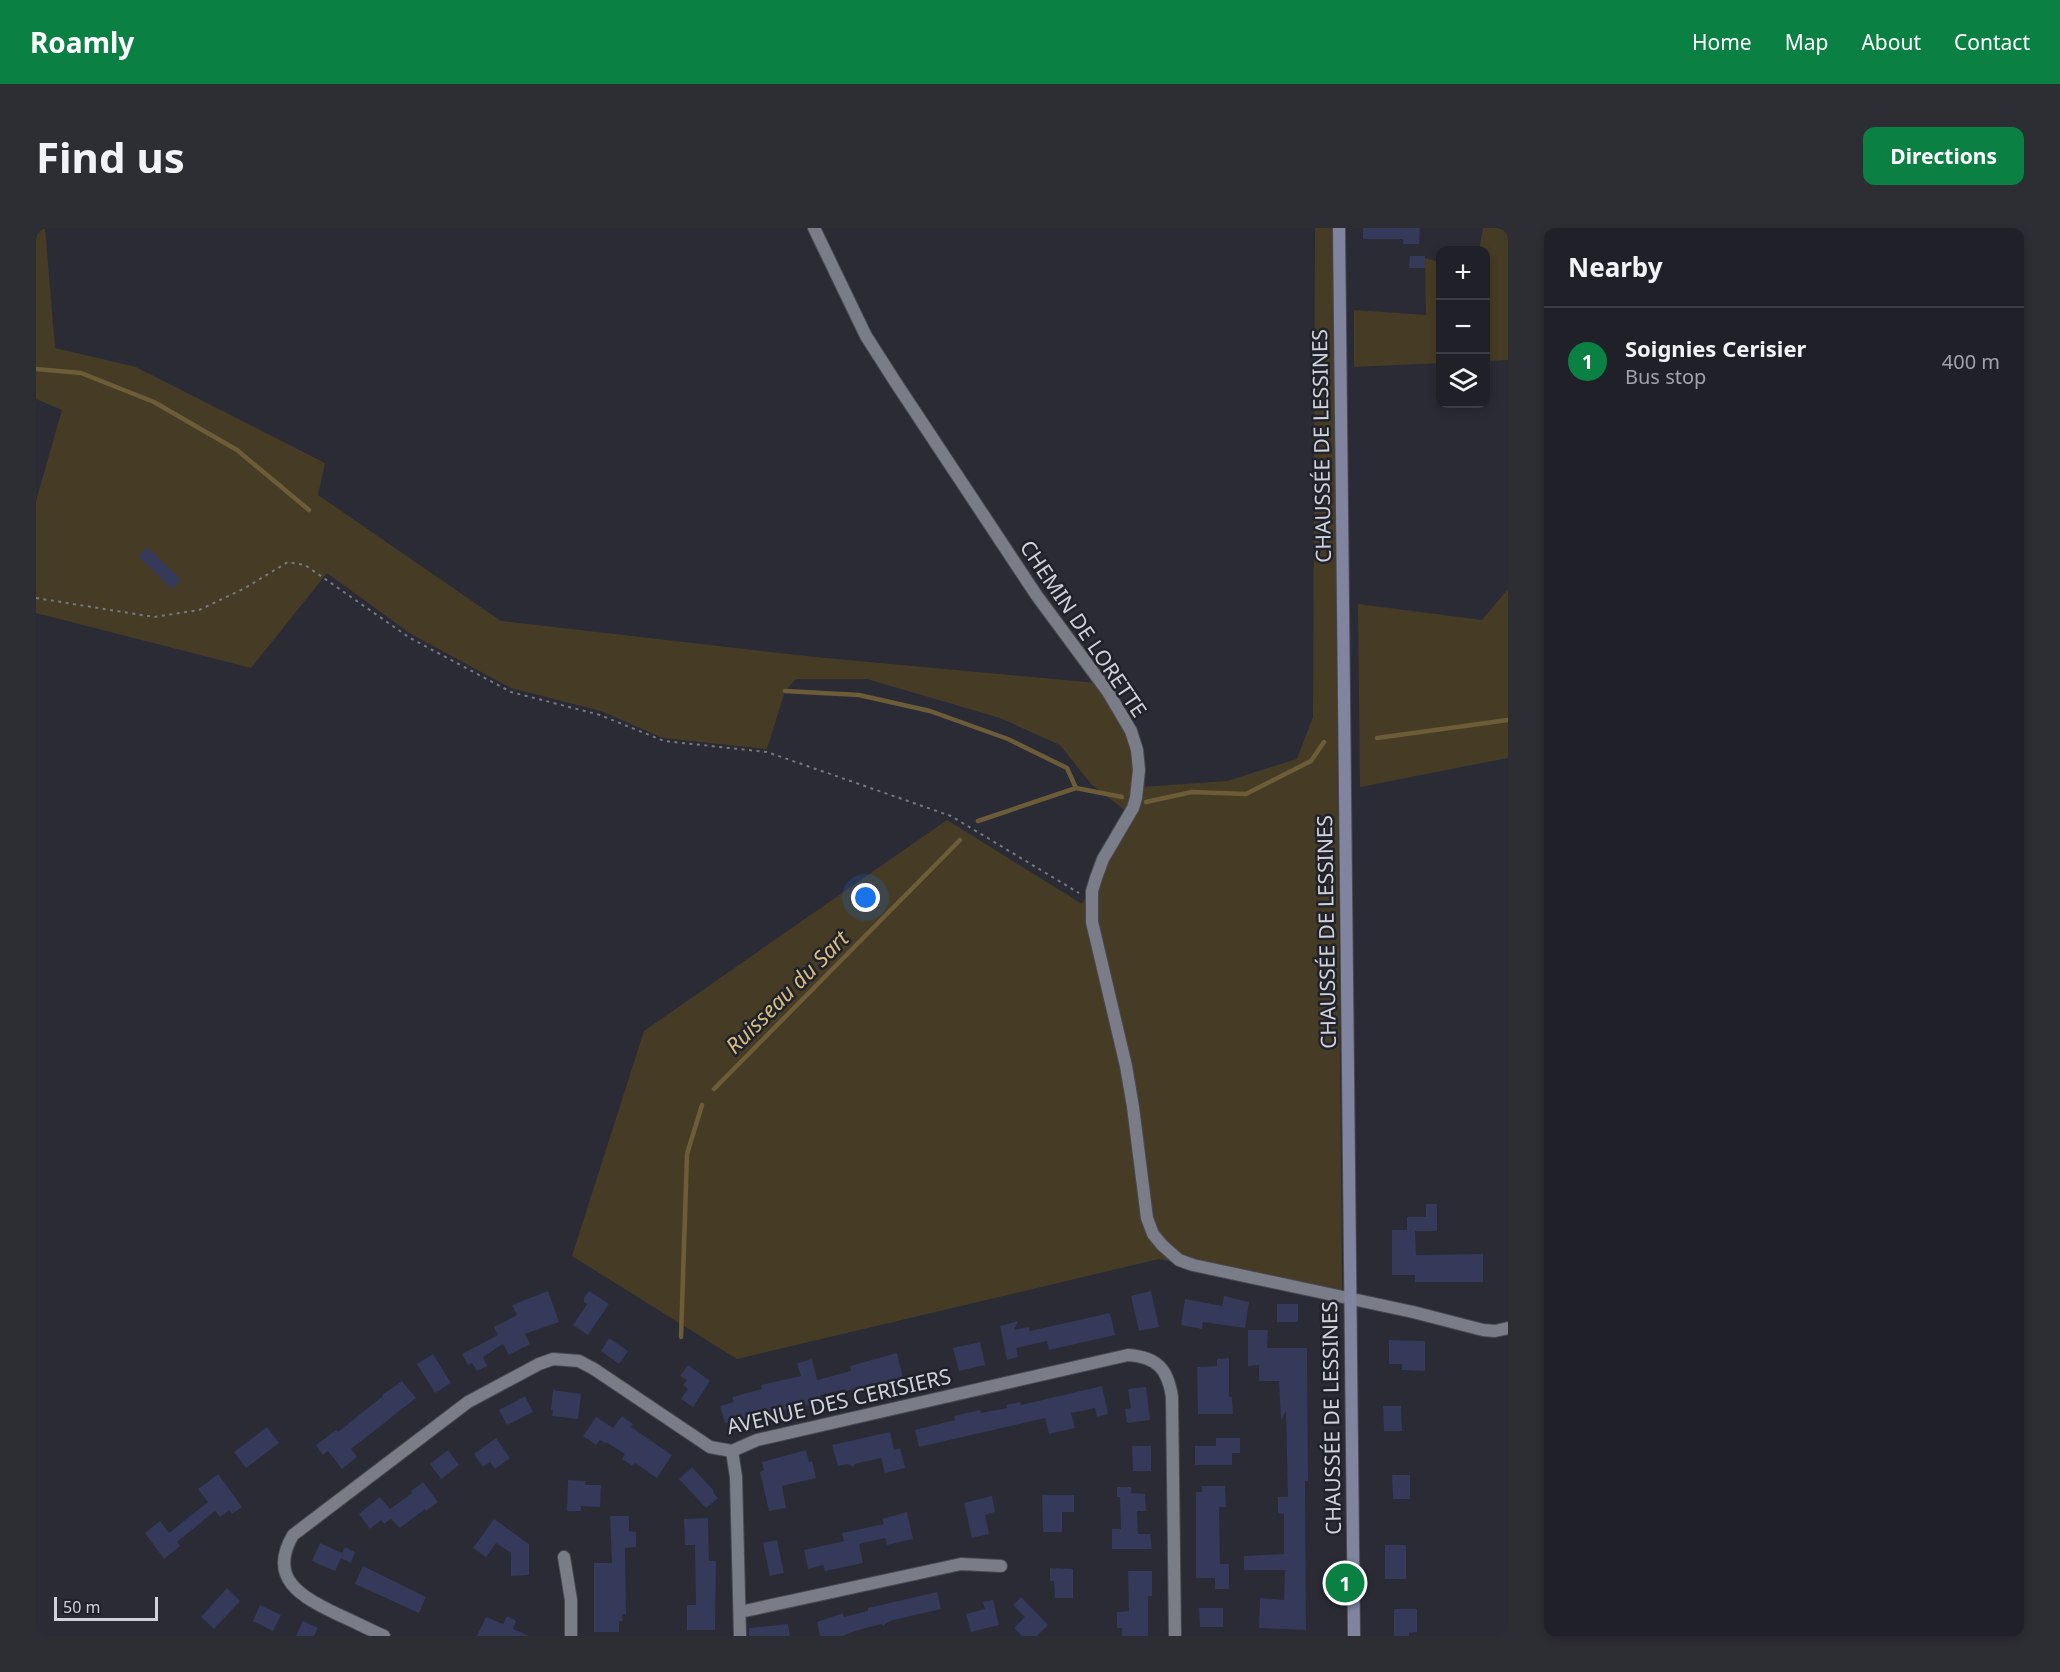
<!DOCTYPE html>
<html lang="en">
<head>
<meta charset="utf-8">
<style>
	body { margin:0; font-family:"Noto Sans",sans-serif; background:#2d2d34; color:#f1f3f6 }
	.controls { position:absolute; right:18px; top:18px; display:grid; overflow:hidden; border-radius:12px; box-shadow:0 3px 9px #0003 }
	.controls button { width:54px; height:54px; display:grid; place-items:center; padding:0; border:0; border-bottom:2px solid #3d3e45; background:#202028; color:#f1f3f6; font:30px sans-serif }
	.scale { position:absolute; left:18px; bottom:15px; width:104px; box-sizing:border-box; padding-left:6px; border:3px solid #d1d2d8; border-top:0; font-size:16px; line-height:21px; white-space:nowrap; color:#d1d2d8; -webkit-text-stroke:4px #20222b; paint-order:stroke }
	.you { position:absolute; left:830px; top:670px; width:21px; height:21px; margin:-15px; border:4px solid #fff; border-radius:50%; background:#1a73e8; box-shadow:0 0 0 9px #1a73e833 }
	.badge { display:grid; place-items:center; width:39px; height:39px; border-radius:50%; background:#0b8043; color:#fff; font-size:20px; font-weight:700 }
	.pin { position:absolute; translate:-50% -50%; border:3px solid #fff; box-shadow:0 2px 6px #0006 }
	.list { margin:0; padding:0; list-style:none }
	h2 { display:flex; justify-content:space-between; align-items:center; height:78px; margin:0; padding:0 24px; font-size:26px }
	h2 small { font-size:20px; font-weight:400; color:#a2a3a8 }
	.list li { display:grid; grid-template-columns:39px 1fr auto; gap:18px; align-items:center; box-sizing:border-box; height:108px; padding:0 24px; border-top:2px solid #3d3e45 }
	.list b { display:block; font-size:22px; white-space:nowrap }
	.list p { margin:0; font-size:20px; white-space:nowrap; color:#a2a3a8 }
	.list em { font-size:20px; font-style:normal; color:#a2a3a8 }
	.icon { flex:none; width:33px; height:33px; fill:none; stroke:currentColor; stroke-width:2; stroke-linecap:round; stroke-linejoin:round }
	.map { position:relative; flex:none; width:1472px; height:1408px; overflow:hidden; border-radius:12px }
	header { display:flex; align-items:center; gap:36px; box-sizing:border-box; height:84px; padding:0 30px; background:#0b8043; color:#fff }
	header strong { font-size:28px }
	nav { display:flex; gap:33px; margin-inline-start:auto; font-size:21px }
	.intro { display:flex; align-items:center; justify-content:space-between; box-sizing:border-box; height:144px; padding:0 36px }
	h1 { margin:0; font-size:42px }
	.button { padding:15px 27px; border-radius:12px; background:#0b8043; color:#fff; font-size:21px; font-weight:700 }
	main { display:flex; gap:36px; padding:0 36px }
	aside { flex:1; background:#202028; border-radius:12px; box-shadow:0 3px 9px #0003 }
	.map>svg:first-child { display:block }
	.green { fill:#463c25 }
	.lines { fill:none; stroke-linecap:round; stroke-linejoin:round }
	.stream { stroke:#6c5c38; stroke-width:4.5 }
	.building { fill:#35395a }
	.street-casing { stroke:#484951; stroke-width:14 }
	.secondary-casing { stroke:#484951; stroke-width:14 }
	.path { stroke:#777880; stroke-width:2; stroke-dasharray:3 4.5; stroke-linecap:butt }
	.street { stroke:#7a7c87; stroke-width:12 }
	.secondary { stroke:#80849f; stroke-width:12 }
	.labels { text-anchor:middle; stroke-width:5; stroke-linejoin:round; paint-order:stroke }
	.street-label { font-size:21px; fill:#d1d2d8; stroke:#20222b }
	.water-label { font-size:22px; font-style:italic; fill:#d8bd7e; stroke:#20222b }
</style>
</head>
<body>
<header>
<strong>Roamly</strong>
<nav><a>Home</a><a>Map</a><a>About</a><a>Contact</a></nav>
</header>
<div class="intro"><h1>Find us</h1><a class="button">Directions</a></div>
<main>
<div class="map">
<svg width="1472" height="1408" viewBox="0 0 1472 1408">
	<rect width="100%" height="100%" fill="#2a2b35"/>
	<!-- green -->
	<path class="green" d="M0,0H9L19,120L100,139L289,235L282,267L465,393L779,429L1061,455L1094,511L1099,556L1090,583L1055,556L1024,517L964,490L831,451H760L749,463L731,521L627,510L565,483L475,460L375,406L291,345L215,440L0,385V273L26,182L0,171Z
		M1279,0H1297L1306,1063L1207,1048L1123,1031L701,1131L536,1028L608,803L911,592L1046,676L1097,588L1107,559L1191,553L1261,531L1277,489Z
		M1447,0H1472V132L1450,133V22H1443Z
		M1389,30L1404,34V135L1318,139V82L1390,87Z
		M1472,361V530L1324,559L1322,376L1446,392Z"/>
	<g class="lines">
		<!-- stream -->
		<path class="stream" d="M0,141L45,145L118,174L201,222L273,282
			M749,463L823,467L894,483L972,511L1031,540L1040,560
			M1341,510L1472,492
			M1110,574L1156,564L1210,566L1275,533L1288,514
			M942,593L1040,560L1086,569
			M678,861L924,612
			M645,1109L651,926L666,877"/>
	</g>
	<!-- building -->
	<path class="building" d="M1327,0H1384L1383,16H1367V11H1327Z
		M1374,28H1389V40H1373Z
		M111,319L145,352L136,361L102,328Z
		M1390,976H1401V1003H1379L1380,1027L1447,1026V1054H1379V1047H1356V1002H1371V989H1390Z
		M512,1063L523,1094L489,1106L494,1116L473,1127L467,1116L447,1129L451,1138L441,1143L436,1135L432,1137L426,1126L462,1107L458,1099L481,1087L476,1077Z
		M553,1063L573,1076L552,1107L537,1097L551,1076L548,1074V1070Z
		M1115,1063L1123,1099L1103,1103L1095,1068Z
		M1188,1068L1213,1074L1209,1100L1167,1094L1166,1101L1145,1097L1149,1071L1186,1078Z
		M1241,1076H1262V1094H1241Z
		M1074,1085L1079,1107L1013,1122L1011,1113L980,1120L982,1129L971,1132L964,1098L982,1093L978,1102L993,1099L994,1103Z
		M1212,1102H1232L1231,1120H1271L1272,1253H1269L1270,1402L1223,1400L1224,1370L1248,1372L1249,1342H1208V1328L1248,1326V1286L1242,1285V1269H1252L1250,1183L1245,1192L1243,1153H1223V1137L1212,1138Z
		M573,1110L592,1123L583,1136L565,1123Z
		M1353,1112L1389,1113V1143L1366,1142V1136H1353Z
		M944,1114L949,1137L923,1143L917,1120Z
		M861,1125L868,1154L851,1158L850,1154L809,1163V1161L784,1167L786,1174L689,1195L684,1178L698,1174L696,1169L726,1161L725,1157L765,1148L761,1135L776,1131L781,1152L815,1143L814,1138Z
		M397,1126L415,1155L399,1165L381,1136Z
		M1193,1130V1169H1196L1197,1186H1162L1161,1139L1181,1138V1131Z
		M652,1137L674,1153L657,1179L645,1171L652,1161L647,1157L651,1152L644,1148Z
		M366,1153L380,1170L315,1221L321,1229L306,1241L292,1223L287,1227L280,1217L300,1202L302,1204L347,1168L346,1167Z
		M1066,1158L1072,1186L1061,1189L1059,1180L1035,1185L1039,1200L1013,1206L1009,1190L883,1219L879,1202L919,1192L918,1188L944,1182L945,1185L971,1180L970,1177L984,1174L985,1177Z
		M1110,1159L1114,1192L1091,1195L1089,1181L1095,1180L1092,1161Z
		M517,1162L545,1166L542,1191L516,1188L517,1182H515Z
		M489,1168L497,1184L471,1197L463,1182Z
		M1347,1178H1365L1366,1203H1348Z
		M586,1188L597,1196L595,1199L636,1227L621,1250L599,1235L597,1238L586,1231L589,1226L570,1214L569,1215L564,1212L560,1217L547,1208L560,1189L577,1200Z
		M231,1199L243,1215L210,1240L198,1224Z
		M854,1204L858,1222L864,1220L869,1240L849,1245L845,1230L819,1236L817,1239L812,1236L802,1238L796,1217Z
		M460,1210L474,1230L459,1241L454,1234L447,1239L438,1226Z
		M1180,1210H1204V1225H1196V1237H1159V1218H1180Z
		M1096,1218H1115V1243H1097Z
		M412,1222L423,1237L405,1251L394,1236Z
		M770,1222L773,1234L776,1233L780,1250L746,1258L750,1280L733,1283L724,1244L728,1242L726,1234Z
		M656,1239L678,1263L677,1265L682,1270L670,1280L643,1251Z
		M182,1246L206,1279L196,1286L193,1282L184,1289L179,1283L141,1314L144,1318L128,1331L109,1305L124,1293L133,1305L172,1274L162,1261Z
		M1356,1247H1374V1271H1357Z
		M532,1252L550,1253L549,1257H565L564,1279L545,1278V1283H531Z
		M387,1254L402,1274L390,1283L389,1281L364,1300L355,1291L348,1296L345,1292L334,1301L323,1286L344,1269L354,1281L376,1265L375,1263Z
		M1166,1258H1189L1190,1279H1183L1184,1336H1193V1361H1179V1350H1160V1264H1166Z
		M1081,1259H1095V1265L1109,1266L1110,1283H1101L1102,1306H1114L1116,1321H1076V1301H1085L1084,1269H1081Z
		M1006,1267H1038V1284H1026V1304H1007Z
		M956,1268L959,1284L949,1287L953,1306L936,1310L928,1275Z
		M871,1284L877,1311L851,1317L849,1310L823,1316L827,1335L789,1343L787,1337L772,1341L768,1322L808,1313L806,1305L848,1296L846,1291Z
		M574,1288H593V1303L600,1304V1319L589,1320L590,1386H586L587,1393H583V1404H558V1335H576Z
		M672,1290L673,1333H680L679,1402H651V1377H660L659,1317H649L648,1291Z
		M458,1291L493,1316V1347L475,1348V1325L460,1315L450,1329L437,1320Z
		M741,1312L748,1345L734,1348L727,1315Z
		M284,1315L306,1325L309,1319L319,1324L315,1335L305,1330L299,1343L276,1333Z
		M1349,1317H1370V1351H1349Z
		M327,1338L390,1369L383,1385L319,1356Z
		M1014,1340L1037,1341V1370H1019L1018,1353H1014Z
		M1092,1343H1116V1368H1112V1408H1086V1400H1081V1384L1093,1383Z
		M191,1360L204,1373L178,1401L165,1389Z
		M901,1364L905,1381L857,1392L850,1395L848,1398L845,1396L819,1403L807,1408H784L781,1394L807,1385L808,1389L832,1383V1380Z
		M985,1369L1012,1397L1001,1408H986L978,1400L989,1389L977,1377Z
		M957,1372L963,1397L935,1404L930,1386L949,1381L947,1374Z
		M224,1377L245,1387L237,1403L217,1393Z
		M1163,1380H1187V1399H1164Z
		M1358,1381H1381V1404L1373,1405V1408H1358Z
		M471,1388L480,1393L477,1401L493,1408H441L450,1389L467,1396Z
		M267,1393L282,1400L278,1408H260Z
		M752,1396L754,1408H713V1400Z"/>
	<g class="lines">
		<!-- street casing -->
		<g class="street-casing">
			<path id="street" d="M778,0L830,108L860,155L1001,368L1072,464L1095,503L1101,522L1103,542L1100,570L1097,580L1067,631L1060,650L1056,663V694L1090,838L1097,879L1111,990L1117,1006L1126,1017L1143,1032L1157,1037L1377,1084L1447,1102L1459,1103L1472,1100
				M696,1223L700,1249L704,1408
				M528,1329L535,1372V1408
				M704,1384L925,1336L965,1338
				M348,1408C332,1401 317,1393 301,1386C266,1369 231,1351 257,1307L432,1174L503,1136L517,1131L543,1133L558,1141L674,1219L696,1223L721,1212L1092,1127C1121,1129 1132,1141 1136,1169L1139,1408"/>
		</g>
		<!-- secondary casing -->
		<g class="secondary-casing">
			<path id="secondary" d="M1303,0L1318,1408"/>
		</g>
		<!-- path -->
		<path class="path" d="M0,370L118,389L163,382L209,360L252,334L269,337L374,410L475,464L564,487L628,513L731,524L915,588L1043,665"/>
		<!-- street -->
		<use href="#street" class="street"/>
		<!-- secondary -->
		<use href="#secondary" class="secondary"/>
	</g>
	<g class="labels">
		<!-- street labels -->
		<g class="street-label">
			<text transform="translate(1286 218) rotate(-91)" y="7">CHAUSSÉE DE LESSINES</text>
			<text transform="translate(1047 401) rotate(56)" y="7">CHEMIN DE LORETTE</text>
			<text transform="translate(1291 704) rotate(-91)" y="7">CHAUSSÉE DE LESSINES</text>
			<text transform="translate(803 1174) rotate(-13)" y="7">AVENUE DES CERISIERS</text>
			<text transform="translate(1296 1190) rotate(-91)" y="7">CHAUSSÉE DE LESSINES</text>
		</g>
		<!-- water labels -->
		<g class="water-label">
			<text transform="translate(751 764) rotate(-45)" y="8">Ruisseau du Sart</text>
		</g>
	</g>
</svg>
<div class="controls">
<button>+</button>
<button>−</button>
<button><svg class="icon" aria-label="layers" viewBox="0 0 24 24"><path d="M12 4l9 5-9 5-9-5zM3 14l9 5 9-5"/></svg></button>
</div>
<div class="scale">50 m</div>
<div class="you"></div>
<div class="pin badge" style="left:1309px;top:1355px">1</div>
</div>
<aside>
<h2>Nearby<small></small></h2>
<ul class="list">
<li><span class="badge">1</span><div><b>Soignies Cerisier</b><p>Bus stop</p></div><em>400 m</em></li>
</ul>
</aside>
</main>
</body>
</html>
